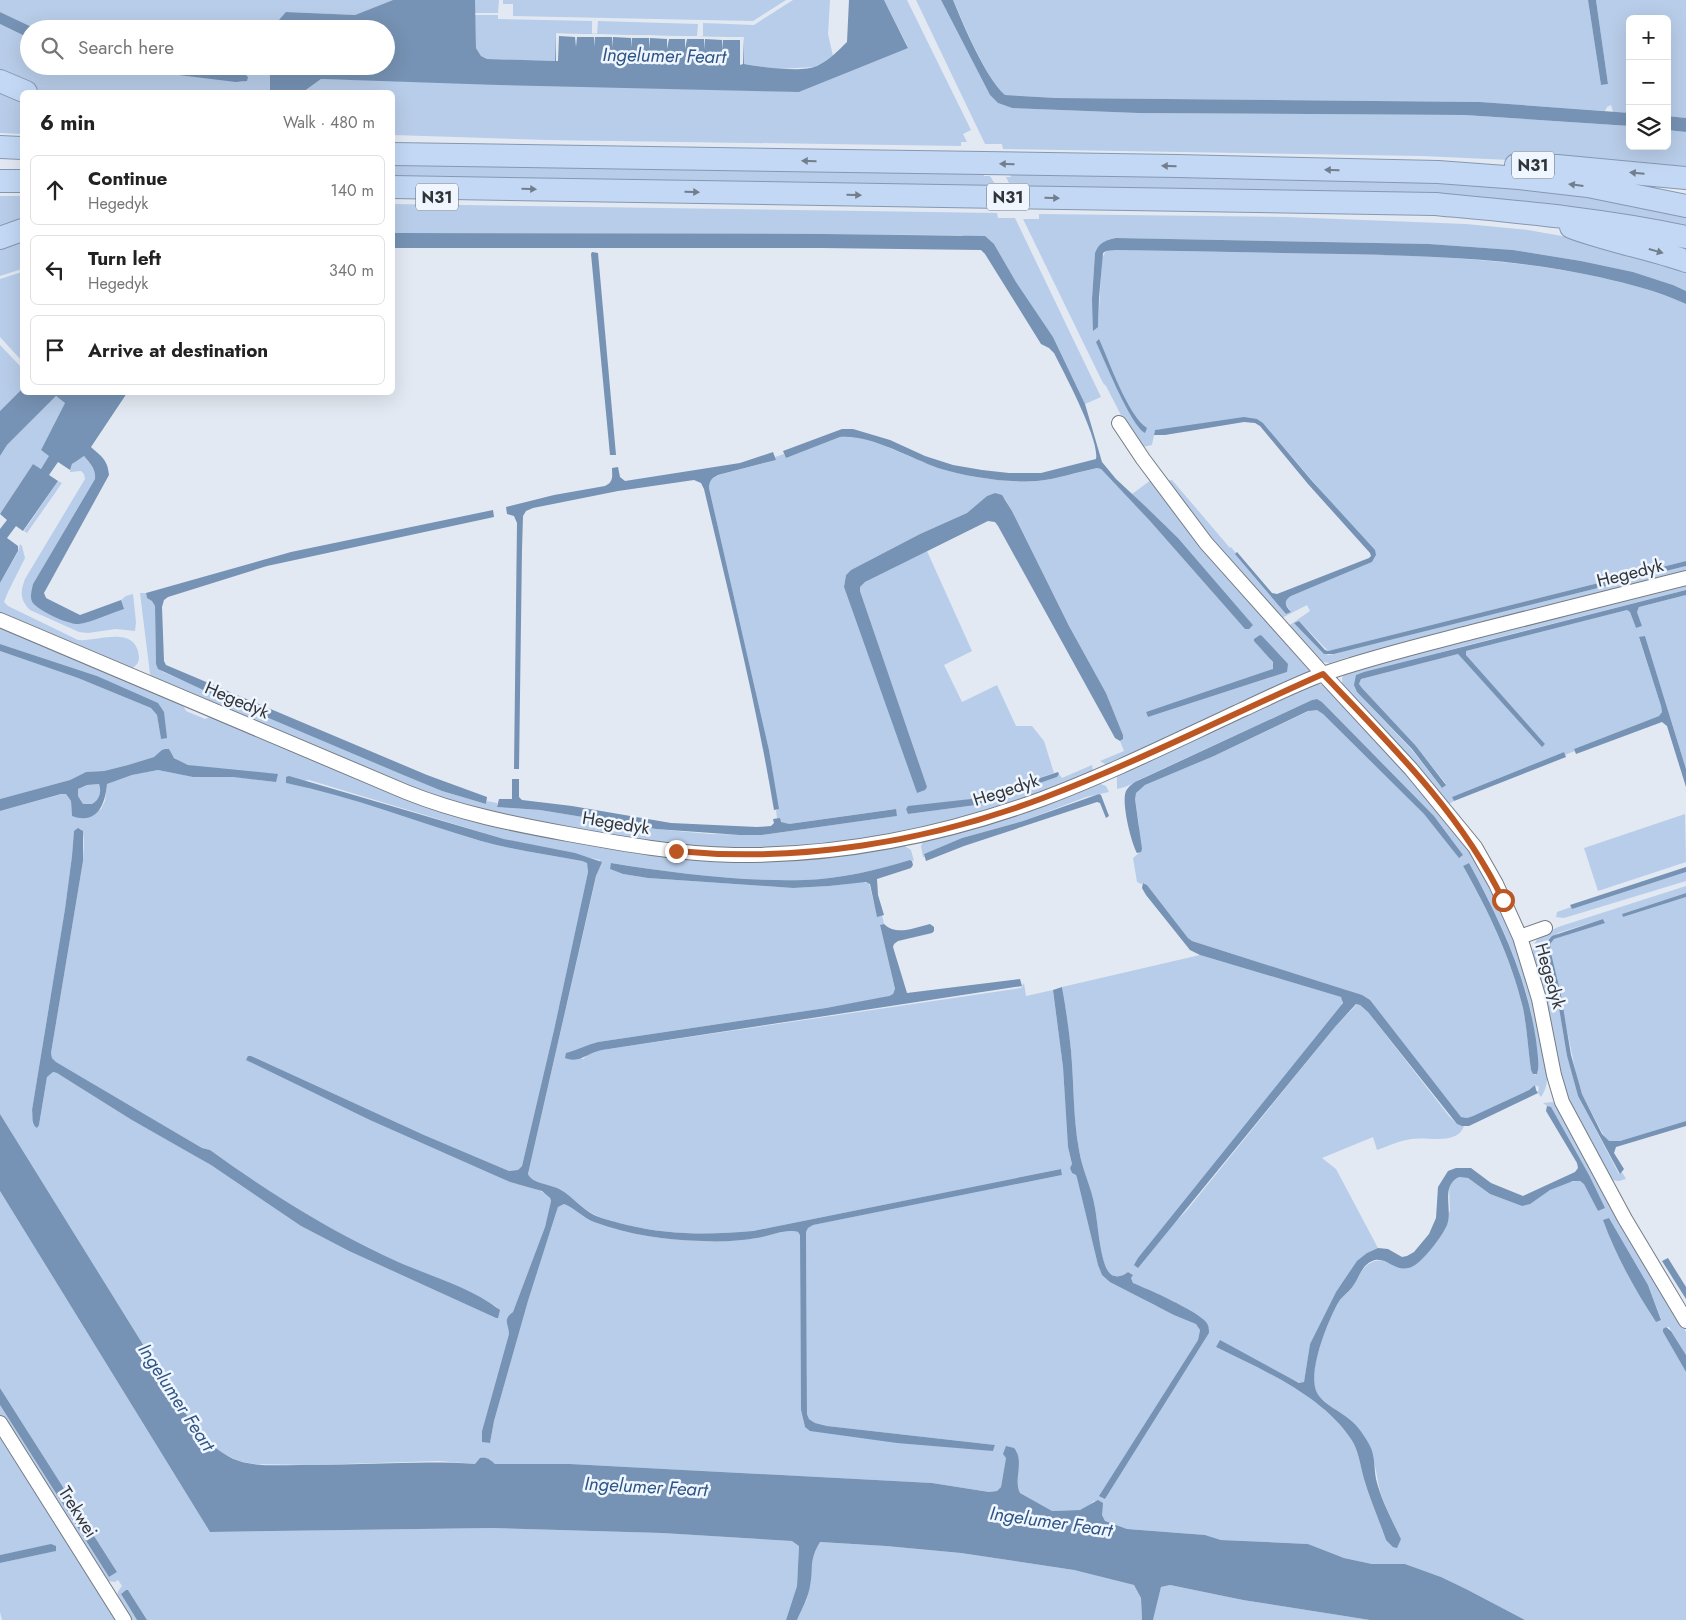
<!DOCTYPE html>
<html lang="en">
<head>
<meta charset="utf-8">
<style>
	body { margin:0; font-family:Jost,sans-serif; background:#f2f2f2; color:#222 }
	.controls { position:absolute; right:15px; top:15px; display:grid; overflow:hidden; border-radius:8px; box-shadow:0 5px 20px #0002 }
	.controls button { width:45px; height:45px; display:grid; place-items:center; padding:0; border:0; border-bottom:1px solid #e0e0e0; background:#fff; color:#222; font:25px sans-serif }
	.stop { position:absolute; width:15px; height:15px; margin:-11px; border:4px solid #bc5724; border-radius:50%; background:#fff }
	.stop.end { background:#bc5724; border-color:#fff; box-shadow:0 1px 5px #0008 }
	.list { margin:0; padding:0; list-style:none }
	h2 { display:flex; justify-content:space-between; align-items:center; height:65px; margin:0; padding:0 20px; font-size:21px }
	h2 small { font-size:16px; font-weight:400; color:#767676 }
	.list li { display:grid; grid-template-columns:32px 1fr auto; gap:15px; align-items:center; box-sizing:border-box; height:70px; margin:0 10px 10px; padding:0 10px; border:1px solid #e0e0e0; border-radius:8px }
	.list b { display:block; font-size:19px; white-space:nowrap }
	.list p { margin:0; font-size:16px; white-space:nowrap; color:#767676 }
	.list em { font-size:16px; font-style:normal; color:#767676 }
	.icon { flex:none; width:28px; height:28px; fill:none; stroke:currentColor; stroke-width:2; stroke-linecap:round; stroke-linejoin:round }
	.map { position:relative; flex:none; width:1686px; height:1620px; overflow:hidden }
	.search { position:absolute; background:#fff; box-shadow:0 5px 20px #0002; left:20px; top:20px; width:375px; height:55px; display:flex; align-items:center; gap:12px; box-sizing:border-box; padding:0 18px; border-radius:28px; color:#767676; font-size:19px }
	.panel { position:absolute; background:#fff; box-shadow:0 5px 20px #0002; left:20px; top:90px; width:375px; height:305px; border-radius:8px }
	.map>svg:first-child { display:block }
	.green { fill:#b8cde9; fill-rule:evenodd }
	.water { fill:#7692b4; fill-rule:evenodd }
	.pier { fill:#e2e9f2 }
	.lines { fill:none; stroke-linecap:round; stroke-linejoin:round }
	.minor-casing { stroke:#767c84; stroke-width:16 }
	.trunk-casing { stroke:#8698b0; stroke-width:24 }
	.minor { stroke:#fff; stroke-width:14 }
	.trunk { stroke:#c2d8f4; stroke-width:22 }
	.oneway { fill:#737e8d }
	.route { stroke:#bc5724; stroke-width:6 }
	.labels { text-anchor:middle; stroke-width:5; stroke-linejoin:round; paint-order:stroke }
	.shield { fill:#eff6ff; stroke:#6b6f74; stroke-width:1 }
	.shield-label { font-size:16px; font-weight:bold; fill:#323538 }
	.street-label { font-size:18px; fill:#323538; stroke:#eff6ff }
	.water-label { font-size:19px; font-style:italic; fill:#2e5585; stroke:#eff6ff }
</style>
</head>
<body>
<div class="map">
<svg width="1686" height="1620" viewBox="0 0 1686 1620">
	<rect width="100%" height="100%" fill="#e2e9f2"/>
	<!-- green -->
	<path class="green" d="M0,0H393L355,15L287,12L271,29H36L0,12Z
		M475,0H499L498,13H475Z
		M503,0H786L753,21L513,16V4H503Z
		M793,0H830L828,34L833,56L815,67L778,69L743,64L744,37L703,36V23L754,25Z
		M884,0H907L971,130L963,134L967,142H961V146L547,140L393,135L392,92H303L321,79L799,92L908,47Z
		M916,0H941L990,95L998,103L1012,108L1138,113L1465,115L1630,126V146H1667V130L1686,132V174L1556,162L1422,156L1003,149L1002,144H985Z
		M953,0H1588L1601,85L1608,84L1596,0H1686V118L1667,116V19H1630V113L1613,112L1611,105L1607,107L1605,111L1480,102L1056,98L1005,95C986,79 964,24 953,0Z
		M475,15H498V19L592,21V34L556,33L555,61L487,59L481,56L476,48Z
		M598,21L698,24L697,36L597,34Z
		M0,24L29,38V66H123L178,75L243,82L242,71L188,66H270V92H38L0,76Z
		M0,86L22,95V134L0,133Z
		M393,163L984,172V176H990L995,184H989V188L393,179Z
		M1010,173L1469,184L1593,197L1686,214V228L1016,188L1015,185H1010L1006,177H1011Z
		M0,196H22V225L0,233Z
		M392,204L997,213L998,218H1015L1101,397L1085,404L1053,337L1016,282L994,244L961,235L393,233Z
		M1039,214L1286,217L1466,224L1528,230L1590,241L1686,267V291L1673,285L1633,272L1581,261L1513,250L1428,244L1116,238C1106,240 1099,242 1095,253L1092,299L1098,327L1102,258L1106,251L1116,250C1193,251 1270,253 1347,254C1433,256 1515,259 1599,277C1629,284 1658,291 1686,304V561L1328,651L1299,621L1294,623L1328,655L1334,654L1686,566V572L1367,653L1364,657L1354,660L1348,657L1330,663L1322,662L1317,659L1287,627L1310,611L1307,605L1280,619L1211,540L1166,481L1172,480L1230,548L1231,547L1286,614L1291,612L1285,603L1287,599L1291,596L1372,562L1376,555L1263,423L1257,419L1155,430L1152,445L1143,447L1124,421L1106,386L1103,383L1023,219H1039Z
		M22,234V269L0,276V242Z
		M22,272V361L0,337V279Z
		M0,345L21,367L22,366V389L0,411Z
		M56,396L65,403L41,450L50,456L41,469L33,464L0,514V456L7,445Z
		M849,436C877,438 911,459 939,468C967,477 1008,483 1037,481C1058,479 1078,472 1097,468L1101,469L1150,521L1245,629L1253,625L1178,538L1132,494L1151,480L1309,666L1310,671L1296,679L1108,766L1100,761L1124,751L1120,741L1123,739V735L1106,693L1069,626L1012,511L1005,499L995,493L987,496L967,513L920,534L851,570L846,575L844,587L917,793L925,781L860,591V587L865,582L927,551L972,651L944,665L962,702L997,685L1016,726H1032L1044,741L1054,773L980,798L906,808L908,814L976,805L1057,777L1059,774L1062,778L1092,765L1093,771C971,825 833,856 700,847C655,844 612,836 568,827C518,818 468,809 420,791C389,779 359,765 329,752C270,727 211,702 152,677L150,674L140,593H146L147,598L153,601L155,606L156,664L163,672L442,791L486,804L487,801L497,803V807L540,810L656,829L709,834L762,835L897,816L895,809L789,824H784L777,819L776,810L778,809L769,750L709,488C709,481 712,478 719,475L776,460L775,457L784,454L786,458L840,437ZM1269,657L1287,672L1148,717L1146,712L1269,672L1273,669L1275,666Z
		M84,456C90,463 96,469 95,479L33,584L70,623L123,609L121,600L126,596L133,594L136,622L135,631L116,629L88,633L79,632L30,610C20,600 20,592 25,579L85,479L84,474L81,471L70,472C70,463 77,460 84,456Z
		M58,481L62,483L27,533L24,531Z
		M20,544L22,546L25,558L8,592L4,602L8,606L78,640C98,642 136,624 139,657C139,663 136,666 131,669L0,614V583L18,552Z
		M1686,583V590L1464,646L1356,675L1357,692L1412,750L1442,788L1446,784L1416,746L1362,688L1359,684L1361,679L1458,654L1542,746L1545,744L1466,655V651L1627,610L1630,612L1636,628L1642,626L1637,612L1639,607L1686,595V769L1645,636L1639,638L1661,706L1662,712L1659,716L1574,749L1575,751L1565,755L1564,752L1452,797L1454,801L1449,804L1343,686C1341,677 1342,674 1350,670Z
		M0,628L182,703L186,711L205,719L212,716L415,802L654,855L903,845L911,850L914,861L910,860C876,870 841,879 805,880C743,882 673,873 612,863L610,869L623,874L648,878L793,888L829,886L861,882L869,883L877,916L882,915L884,924L880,925L895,990L893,994L884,998L826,1008L598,1042C588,1045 579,1051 568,1052L583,1059L591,1052L602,1050L1021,988L1024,983L1026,996L1053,990L1063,1067L1068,1147L1072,1164L1070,1168L1072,1173L1076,1175L1077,1178L1098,1265L1102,1275L1152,1304L1197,1324L1200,1330L1198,1340L1100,1495L1105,1499L1209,1333V1328L1147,1289L1133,1283L1131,1278L1132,1274L1128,1272C1122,1277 1113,1279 1108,1271C1100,1259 1098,1224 1095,1208C1092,1188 1082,1170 1079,1150C1073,1117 1074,1084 1071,1051C1069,1030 1066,1009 1062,987L1200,955L1341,997L1343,1000L1341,1007L1134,1265L1187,1210L1335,1027L1357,1004L1360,1005L1368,1012L1449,1116L1457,1124L1464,1126C1457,1146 1427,1136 1411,1139C1399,1141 1388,1146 1377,1150L1373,1137L1322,1158L1336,1169L1378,1248L1367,1253L1336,1292L1310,1344L1304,1382L1300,1383L1290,1378L1220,1341L1216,1347C1261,1369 1324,1396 1351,1439C1359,1451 1360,1465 1364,1479C1370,1499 1379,1520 1386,1540L1401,1539C1394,1524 1386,1509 1381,1494C1378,1486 1376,1465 1373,1461C1361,1443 1347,1426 1333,1409C1328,1402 1318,1399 1315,1390C1308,1369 1328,1322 1338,1303C1342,1296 1349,1292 1353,1286C1360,1276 1362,1265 1375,1261C1384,1258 1397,1267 1407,1269L1450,1211L1449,1187L1452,1181L1459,1177L1468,1178L1490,1194L1522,1206C1534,1199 1572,1174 1584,1183L1598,1211L1604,1208L1547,1106L1543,1103L1553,1102L1556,1104L1686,1332V1355L1669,1327H1666L1663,1332L1686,1372V1620H1525L1466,1589L1441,1577L1405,1564H1372L1344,1558L1308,1544L1221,1540L1205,1535L1127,1529L1105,1521L1102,1515V1505L1094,1501L1086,1508L1080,1510L1051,1511L1020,1493C1015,1483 1021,1464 1016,1450L1006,1458L1001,1487L997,1491L989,1492L932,1483L570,1464H495L490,1459L475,1464L439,1461L311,1465L255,1464L239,1461L222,1453L196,1430L0,1114V811L62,794H66L71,801L72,816L85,818L101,809L105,801L107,784L132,775L158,770L193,777H234L276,782L188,765C176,760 173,754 161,753L154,757L128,765L104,771L86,772L70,780L0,799V651L78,678L151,708L157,715L161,739L164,712L97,676L0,644ZM309,780L504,839L600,860L528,1174C532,1184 552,1184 561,1190C573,1197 582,1209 595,1215C605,1220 617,1222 627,1225C669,1235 710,1235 753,1231L1061,1169L1062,1175L812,1225L808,1228L806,1232L807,1414L809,1419L815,1423L827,1426L995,1445L993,1451L805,1427L801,1410L800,1235L798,1232C787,1228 769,1236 757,1238C740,1241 720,1242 703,1241C666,1240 629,1235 594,1222C583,1218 575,1208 564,1204L558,1207L556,1213L528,1301L494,1421L490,1443L483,1442L482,1431L509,1334V1315L513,1312L545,1227L551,1201C546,1188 523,1186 510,1182L251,1056L424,1135L509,1171L518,1170L522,1166L554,1030L588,872L587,863L582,861C549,855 514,850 481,841C416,822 353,794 286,783ZM81,829C86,838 83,850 83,861L51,1053L52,1058L56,1062L202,1148L210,1150C265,1190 321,1226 382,1255C420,1274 460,1286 497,1307L496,1318L349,1251L301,1226L211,1165L57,1073L53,1072L47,1077L39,1125L37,1128L33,1124L32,1110L65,909L72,856L74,831ZM1609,1218L1648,1285L1661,1319L1656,1322C1635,1290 1616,1256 1604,1221Z
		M1317,684L1324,685C1364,727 1404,768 1441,814C1450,825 1461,837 1469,849C1504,899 1529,971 1541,1031C1544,1051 1554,1079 1541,1097L1538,1093L1539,1087L1535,1085L1529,1090L1473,1116L1467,1118L1461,1117L1349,991L1192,941L1188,938L1147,885L1144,883L1141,884L1137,882L1133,858L1139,853V825L1135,799V793L1145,785L1214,756L1311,710H1318L1323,714L1424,814L1459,857L1463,855L1434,816L1322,702L1317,699L1312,700L1147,776C1136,781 1129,787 1117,789V776L1119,773ZM1469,863C1496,912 1523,967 1533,1023C1536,1039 1537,1056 1538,1072L1535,1075L1531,1070C1528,1049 1527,1028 1523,1008C1511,959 1488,910 1463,866Z
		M1098,783L1106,786L1109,792L1086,797L1023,821L962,838L924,854L925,857H923L921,846L924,839Z
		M99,784C102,792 99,800 92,804H83L78,796V789L87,785Z
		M1685,814L1686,862L1598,891L1584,848Z
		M1686,872V881L1564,918L1556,917L1557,912L1571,907L1572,909Z
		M1686,886V893L1622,914L1623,917L1686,897V1121L1620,1141H1608L1605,1138L1582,1094L1577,1078L1550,949L1551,943L1554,939L1605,922L1603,919L1558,933L1547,942L1549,965L1557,996L1567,1056L1578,1096L1619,1174L1622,1172L1626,1179L1619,1181L1611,1180L1567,1100L1560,1080L1544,997L1533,955V947L1537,939L1542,935L1558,927Z
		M0,1191L210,1532L491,1528L662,1533L792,1541L799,1545L797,1586L786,1620H147L128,1590H126L121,1594L137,1620H128C121,1608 111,1597 122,1586L118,1580L115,1582L107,1581L82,1545L0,1415V1405L109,1577L117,1572L0,1388Z
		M0,1431L120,1620H2L0,1612V1563L55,1551L51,1545L0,1555Z
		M819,1542L886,1546L961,1553L1074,1570L1134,1585L1141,1598L1142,1620H797L807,1599L812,1556Z
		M1170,1585L1243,1600L1370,1620H1153L1161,1587Z"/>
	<!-- water -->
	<path class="water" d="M393,0H475L476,48L481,56L487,59L555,61L556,33L744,37V64C761,67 802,73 817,66C829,60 838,51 847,42L849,0H884L908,48L799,92L499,85L321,79L303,92H270V66H386V29H271L286,12L355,15Z
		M941,0H953C963,24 986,79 1005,95L1056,98L1480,102L1630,113V126L1465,115L1138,113L1012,108L998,103L990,95Z
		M1588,0H1596L1608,84L1601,85Z
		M0,12L36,29H29V38L0,24Z
		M123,66H188L242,71L248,77L247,81L236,82L178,75Z
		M1667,116L1686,118V132L1667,130Z
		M393,233L822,234L985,236L994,244L1016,282L1053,337L1085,404L1102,462L1116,479L1144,505L1178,538L1253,625L1249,629H1245L1150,521L1101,469L1097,468C1077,472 1058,479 1037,481C1007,483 967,477 938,468C910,458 870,434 840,437L786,458L783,451L842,429H853L890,440L925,456L953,465L982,470L1009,473H1041L1096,459C1100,440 1064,373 1054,353L1049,348L1041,344L985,254L981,250L822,248H393Z
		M1116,238L1429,244L1513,250L1581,261L1633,272L1673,285L1686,291V304C1658,291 1629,284 1599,277C1514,258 1430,256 1343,254C1268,253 1192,251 1116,250L1106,251L1103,253L1099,298L1098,327L1093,331L1092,299L1095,253C1099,242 1106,240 1116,238Z
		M592,252L598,253L616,455H610L591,254Z
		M1099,339C1109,361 1128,416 1147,428L1145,433C1130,424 1105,361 1096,342Z
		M22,389V392L127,393L91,447C101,456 108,460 109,475L44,593L46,598L80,615L121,600L124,609C111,613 92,622 79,624C69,625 39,611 33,603C29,598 32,590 33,584L95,479C96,469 90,463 84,456L72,464L70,470L58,462L49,475L58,481L23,531L16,526L7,538L18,546V551L0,583V529L7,520L0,514L33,464L41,469L49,456L41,450L65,403L56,396L7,445L0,456V411Z
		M1244,417L1257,419L1263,423L1312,481L1375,550L1376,555L1372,562L1291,596C1283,601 1285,606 1291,612L1286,614L1235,554L1237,552L1272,593L1277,594L1369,558L1371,556L1370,553L1308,484L1260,426L1255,423L1244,422L1165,435H1154L1155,430Z
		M773,452L776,460L718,475C712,478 709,481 709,488L769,750L779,809L774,810C756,702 729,595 704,489L701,483L694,480L618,491L533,508L526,511L523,516L522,549L519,769H514L517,523L514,516L507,514L506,507L554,495L605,486C614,482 612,476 612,468L618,467L620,477L625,481L740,463Z
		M995,493L1002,495L1012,511L1069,626L1106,693L1123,735V739L1120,741L1115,738L998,526L995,522L988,521L865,582L860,587V591L925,781L927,787L925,790L917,793L844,587L846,575L851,570L920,534L967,513L987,496Z
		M493,510L494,517L267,566L168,597L164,600L162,607L164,661L166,665L427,775L487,797L486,804L442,791L401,774L212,694L158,669L156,664L155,606L152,601L147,598L146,593L291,552Z
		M1686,561V566L1334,654H1324L1294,623L1299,621L1325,650L1328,651Z
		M1686,590V595L1639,607L1637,612L1642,626L1636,628L1630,612L1627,610L1466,651V655L1545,744L1542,747L1458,654L1361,679L1359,684L1362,688L1416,746L1446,785L1442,788L1412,749L1357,692L1354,685L1356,675L1364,672Z
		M1260,635L1262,636L1288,664L1287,672L1148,717L1146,712L1273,669V662L1254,641V639Z
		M1645,636L1686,769V787L1667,726L1662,722L1576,754L1574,749L1659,716L1662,712L1661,706L1639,637Z
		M0,644L97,676L158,703L164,712L167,738L161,739L157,715L151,708L78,678L0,651Z
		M1317,699L1322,702L1434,816L1463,855L1459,858L1424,814L1323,714L1317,710L1308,711L1214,756L1145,785L1136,793L1135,799L1142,849L1141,852L1137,853C1131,842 1121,802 1126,791C1128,787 1132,784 1135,782L1312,700Z
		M165,749H169L174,758L188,765L278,774L276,782L233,777H193L158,770L132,775L107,784C105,805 97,825 72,816L71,801L66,794H61L0,811V799L70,780L86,772L104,771L128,765L154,757L162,750ZM99,784C102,792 99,800 92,804H83L78,796V789L87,785Z
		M1564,752L1566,757L1454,801L1452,797Z
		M1058,772L1059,774L1057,777L976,805L908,814L906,809L908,806L980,798Z
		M289,776L504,839L575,853L602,862L596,876L528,1174C532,1184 552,1184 561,1190C573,1197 582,1209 594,1215C605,1220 617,1222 627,1225C669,1235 710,1235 753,1231L1061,1169L1062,1175L813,1225L808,1228L806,1232L807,1414L809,1419L815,1423L827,1426L995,1445L993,1451L897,1443L810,1431L805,1427L801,1410L800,1235L798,1232C787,1228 769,1236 757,1238C740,1241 720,1242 703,1241C665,1240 629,1235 594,1222C583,1218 575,1208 564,1204L558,1207L556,1213L528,1301L494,1421L490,1443L482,1442V1431L509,1334C509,1324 502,1320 513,1312L545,1227L551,1201L550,1198L542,1191L510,1182L370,1120L246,1060L248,1056H251L424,1135L509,1171L518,1170L522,1166L554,1030L588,872L587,863L582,861C549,855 514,850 481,841C416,822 352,796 286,783V777Z
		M512,779H519V797L522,800L572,806L671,823L757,827L771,826L774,823L773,819L780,818L781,822L789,824L896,809L897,816L762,835H740L656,829L540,810L497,807L499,799H512Z
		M1099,794L1101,795L1109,816L1106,818L1100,803L1097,802L964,846L926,861L924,854L962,838L1023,821Z
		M78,828L83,831V861L51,1053L52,1058L56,1062L202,1148L210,1150C265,1190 322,1226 383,1255C421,1274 466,1284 500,1310L498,1318H496L349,1251L301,1226L211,1165L132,1120L57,1073L53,1072L47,1077L39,1125L37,1128C31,1125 33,1116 32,1110L65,909L72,856L74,831Z
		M910,860L912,861L913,865L911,868L877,879L878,895L884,915L877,917L870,884L866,882L829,886L793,888L648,878L623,874L610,869L611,863C673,873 743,882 805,880C841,879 876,870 910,860Z
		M1469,863C1499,918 1527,977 1536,1040C1537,1051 1540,1065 1537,1074H1533L1531,1070C1528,1049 1527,1028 1523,1008C1511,958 1488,910 1463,866Z
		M1686,867V872L1572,909L1570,905Z
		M1143,883L1147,885L1188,938L1192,941L1362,995L1370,1000L1461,1117L1467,1118L1473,1116L1529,1090L1535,1085L1536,1090L1538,1093L1469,1126H1462L1457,1124L1368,1012L1360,1005L1356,1004L1335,1027L1138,1268L1134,1265L1138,1258L1343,1003L1341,997L1200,955L1190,950L1146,895L1142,888Z
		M1686,893V897L1623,917L1622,914Z
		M1603,919L1605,923L1554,939L1551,943L1550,949L1561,995L1571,1055L1582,1094L1602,1134L1609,1141H1620L1686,1121V1126L1616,1147L1614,1153L1624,1169L1620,1174L1578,1096L1567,1056L1557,996L1546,949L1547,942L1552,936Z
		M884,924C896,936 914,928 930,924L934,927V931L932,933L898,941L894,944L893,947L907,993L1020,979L1022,986L602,1050C588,1052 580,1064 565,1058L566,1053C577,1050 587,1045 598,1042L826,1008L889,996L893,994L895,989L880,925Z
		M1062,987C1066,1009 1069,1030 1071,1051C1074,1084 1073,1117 1079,1150C1082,1170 1092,1188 1095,1208C1098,1224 1100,1259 1108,1271C1113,1279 1122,1277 1128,1272L1133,1275L1131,1278L1133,1283C1148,1289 1197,1311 1206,1322C1209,1326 1209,1329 1209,1333L1105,1499L1099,1496L1198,1340L1200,1330L1196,1324L1174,1315L1110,1282L1102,1275L1098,1265L1077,1178L1076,1175L1072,1173L1070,1168L1072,1164L1068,1147L1063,1067L1053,990Z
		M1547,1106L1551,1107L1589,1175L1605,1208L1598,1211L1584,1184L1580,1181H1573L1550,1190L1530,1204L1522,1206L1490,1194L1468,1178L1459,1177C1440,1186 1453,1209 1447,1225C1442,1236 1431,1250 1422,1259C1396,1286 1387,1245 1365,1266C1360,1272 1358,1279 1353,1286C1349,1292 1342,1296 1338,1303C1328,1321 1304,1378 1319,1396C1326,1405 1339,1411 1349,1419C1357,1425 1365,1436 1370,1446C1375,1456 1374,1468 1376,1479C1381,1500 1392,1520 1401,1539L1397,1548L1393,1547L1386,1540C1379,1520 1370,1499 1364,1479C1360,1465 1359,1451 1351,1439C1323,1396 1261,1369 1216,1347L1220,1340L1290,1378L1299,1383L1304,1382L1310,1344L1336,1292L1357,1261L1367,1253L1378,1248L1388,1249L1402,1257L1407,1256L1414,1252L1429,1234L1436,1218L1438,1187L1448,1171L1456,1168H1471L1491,1183L1523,1196L1575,1172L1578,1168L1577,1163L1546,1111Z
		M0,1114L196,1430C209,1442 221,1455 239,1461C258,1467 280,1465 300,1465C358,1466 417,1460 475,1464L480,1458C487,1457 490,1459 495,1464H570L932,1483L989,1492L997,1491L1001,1487L1006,1458L1003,1454L1006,1446L1014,1448C1025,1461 1013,1479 1020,1493L1052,1511L1080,1510L1098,1500L1103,1503L1102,1515L1105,1521L1127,1529L1205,1535L1221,1540L1308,1544L1344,1558L1372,1564H1405L1441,1577L1466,1589L1525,1620H1370L1243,1600L1170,1585L1161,1587L1153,1620H1142L1141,1598L1134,1585L1074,1570L961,1553L886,1546L820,1542C808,1562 814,1567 810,1586C808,1598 802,1609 797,1620H786L797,1586L799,1546L792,1541L662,1533L491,1528L210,1532L0,1191Z
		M1609,1218L1648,1285L1661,1320L1656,1322C1635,1290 1616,1256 1603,1220Z
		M1668,1258L1686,1287V1299L1662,1261Z
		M1666,1327L1671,1331L1686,1355V1372L1663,1332V1329Z
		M0,1388L117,1572L109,1577L0,1405Z
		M51,1544L56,1546V1551L0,1563V1555Z
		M126,1590H128L147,1620H137L121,1594Z"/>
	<!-- pier -->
	<path class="pier" d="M556,33L744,37L743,64L740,65V40H723L722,50V40L705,39L704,50V39H687L685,49V39H669L667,49V39L650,38L649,49V38H632L631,48V38L613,37L612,48V37H595L594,47V37H577L576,47L575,37L559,36L558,61H556Z"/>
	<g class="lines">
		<!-- minor casing -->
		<g class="minor-casing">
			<path id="minor" d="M1119,423L1143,459L1206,543L1323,674L1411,769L1475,847L1496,884L1520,937L1539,999L1554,1075L1562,1102L1625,1219L1686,1321
				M0,620L406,792C458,813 513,824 568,834C623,844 678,854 734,855C838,856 944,835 1042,799C1111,773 1177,740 1244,709C1270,697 1296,684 1323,674C1372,657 1422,645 1472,632C1543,614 1615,596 1686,578
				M1520,937L1545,928
				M0,1423L124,1620"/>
		</g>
		<!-- trunk casing -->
		<g class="trunk-casing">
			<path id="trunk" d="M0,81L26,92
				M0,147L22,148
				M392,154L1177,166L1438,172L1519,178L1588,186L1686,206
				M1516,165L1557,166L1686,178
				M0,181H22
				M392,187L1435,204C1520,212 1603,219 1686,237
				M1571,227C1608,241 1648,248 1686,261
				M0,238L22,230"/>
		</g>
		<!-- minor -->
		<use href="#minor" class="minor"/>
		<!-- trunk -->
		<use href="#trunk" class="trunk"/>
	</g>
	<!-- one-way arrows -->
	<defs><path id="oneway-solid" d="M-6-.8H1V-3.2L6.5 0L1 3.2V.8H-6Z" transform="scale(1.25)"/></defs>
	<g class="oneway">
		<use href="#oneway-solid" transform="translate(809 161) rotate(-179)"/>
		<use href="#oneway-solid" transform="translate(1007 164) rotate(-179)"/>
		<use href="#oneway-solid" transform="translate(1169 166) rotate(-179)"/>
		<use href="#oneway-solid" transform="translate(1332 170) rotate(-179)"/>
		<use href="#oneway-solid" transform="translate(1637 173) rotate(-175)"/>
		<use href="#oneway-solid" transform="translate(1576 185) rotate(-173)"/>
		<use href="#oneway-solid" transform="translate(529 189) rotate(1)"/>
		<use href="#oneway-solid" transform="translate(692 192) rotate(1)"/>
		<use href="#oneway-solid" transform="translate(854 195) rotate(1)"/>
		<use href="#oneway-solid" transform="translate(1052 198) rotate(1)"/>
		<use href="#oneway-solid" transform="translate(1656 251) rotate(16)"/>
	</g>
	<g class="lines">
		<!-- route -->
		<path class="route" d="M676,851C800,863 927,842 1043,798C1138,762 1230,715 1323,674C1389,743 1461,813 1503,900"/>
	</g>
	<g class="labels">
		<!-- shield labels -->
		<g class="shield">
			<rect x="1512" y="151.5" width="42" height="27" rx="4"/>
			<rect x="416" y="183.5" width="42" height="27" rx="4"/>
			<rect x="987" y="183.5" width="42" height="27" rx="4"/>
		</g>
		<g class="shield-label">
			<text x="1533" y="171">N31</text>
			<text x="437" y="203">N31</text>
			<text x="1008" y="203">N31</text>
		</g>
		<!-- street labels -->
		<g class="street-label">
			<text transform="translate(1630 573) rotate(-14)" y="6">Hegedyk</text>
			<text transform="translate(237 700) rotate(23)" y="6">Hegedyk</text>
			<text transform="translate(1006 790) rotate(-18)" y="6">Hegedyk</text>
			<text transform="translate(616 823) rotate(9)" y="6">Hegedyk</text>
			<text transform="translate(1550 976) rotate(74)" y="6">Hegedyk</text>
			<text transform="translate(78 1512) rotate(58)" y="6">Trekwei</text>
		</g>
		<!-- water labels -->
		<g class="water-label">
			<text transform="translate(664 55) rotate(1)" y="7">Ingelumer Feart</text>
			<text transform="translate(177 1397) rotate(57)" y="7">Ingelumer Feart</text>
			<text transform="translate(646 1486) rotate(3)" y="7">Ingelumer Feart</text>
			<text transform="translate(1051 1521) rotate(8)" y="7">Ingelumer Feart</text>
		</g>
	</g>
</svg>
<div class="controls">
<button>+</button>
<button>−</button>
<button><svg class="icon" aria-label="layers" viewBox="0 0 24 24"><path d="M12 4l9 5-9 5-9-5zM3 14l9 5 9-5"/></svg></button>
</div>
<div class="stop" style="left:1503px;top:900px"></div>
<div class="stop end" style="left:676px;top:851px"></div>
<div class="search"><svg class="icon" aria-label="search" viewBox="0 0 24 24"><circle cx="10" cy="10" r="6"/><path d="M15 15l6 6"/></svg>Search here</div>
<section class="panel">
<h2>6 min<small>Walk · 480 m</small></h2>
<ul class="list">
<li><svg class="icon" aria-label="ahead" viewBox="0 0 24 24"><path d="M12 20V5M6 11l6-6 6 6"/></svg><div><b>Continue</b><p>Hegedyk</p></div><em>140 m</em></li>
<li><svg class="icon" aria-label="left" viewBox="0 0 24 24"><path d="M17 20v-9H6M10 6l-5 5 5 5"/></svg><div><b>Turn left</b><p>Hegedyk</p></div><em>340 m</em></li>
<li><svg class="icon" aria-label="arrive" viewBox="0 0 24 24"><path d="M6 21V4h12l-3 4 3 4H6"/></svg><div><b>Arrive at destination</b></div></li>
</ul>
</section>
</div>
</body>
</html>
